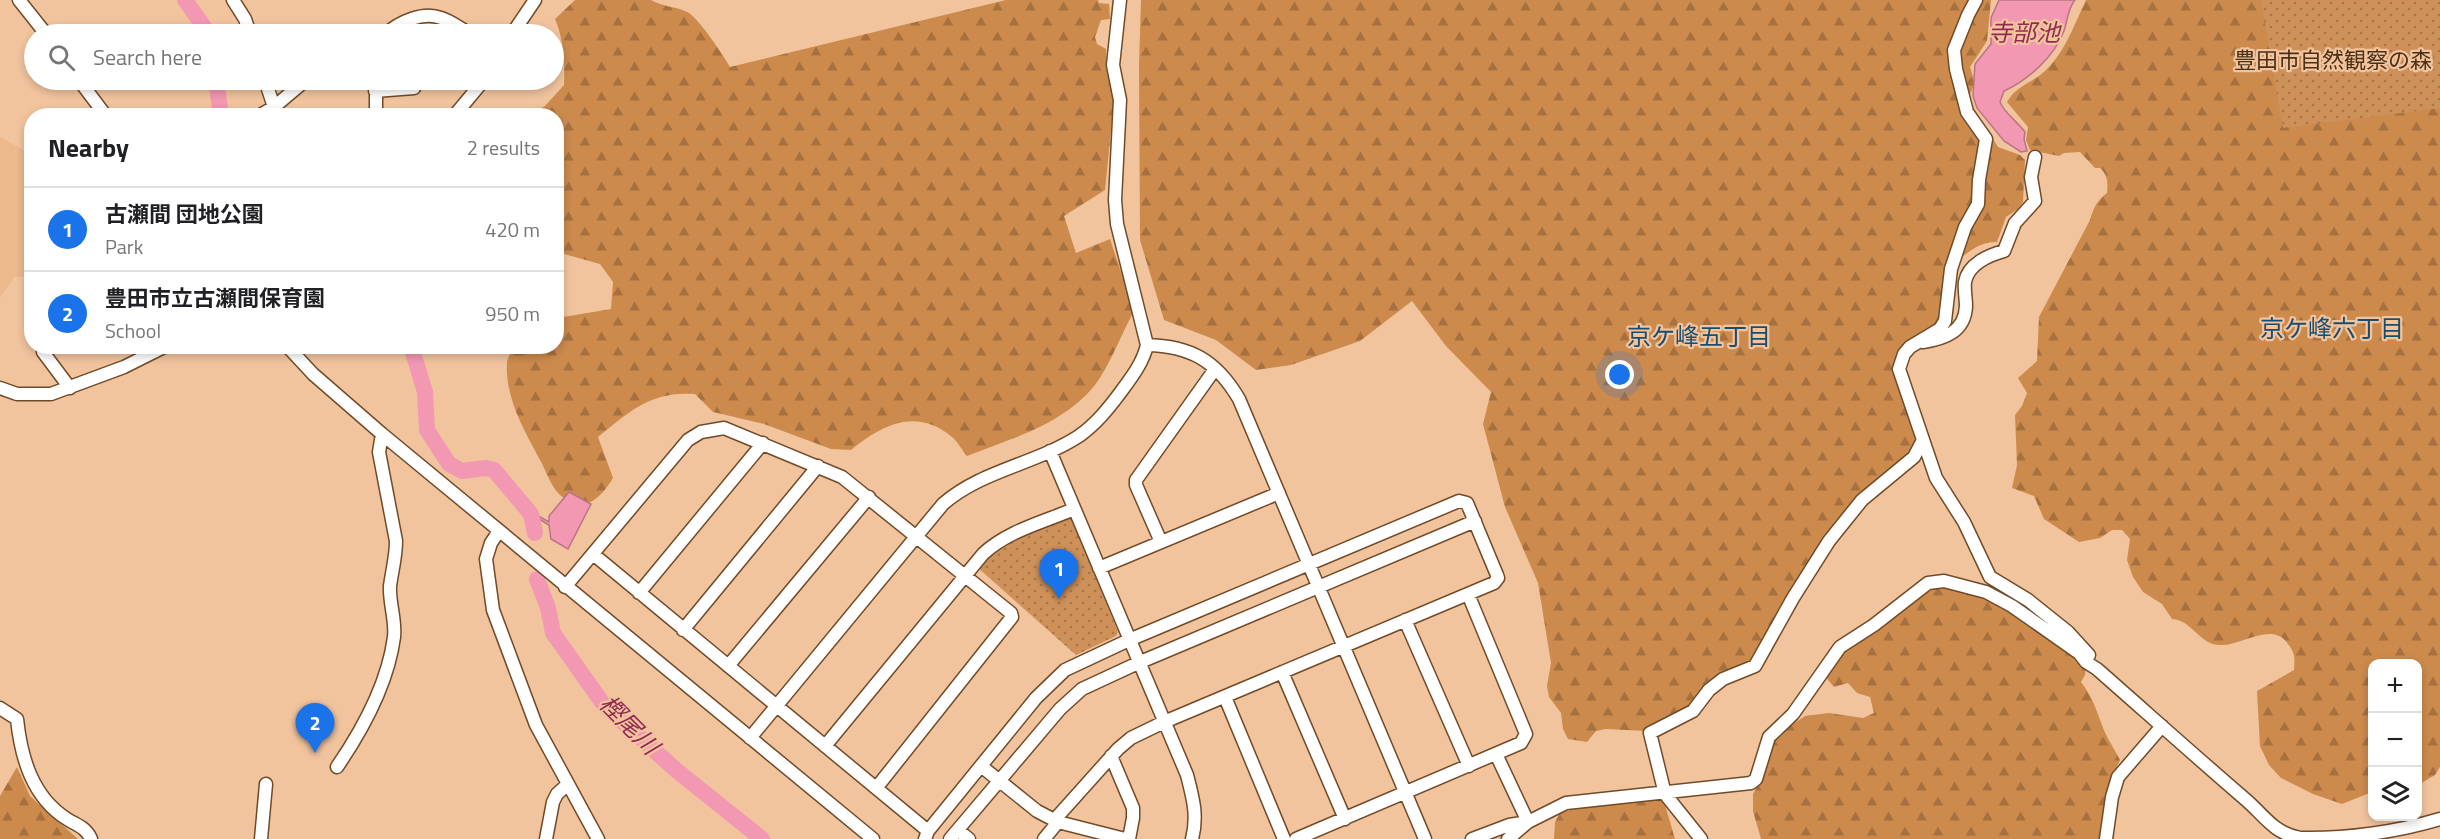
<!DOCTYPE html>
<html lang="en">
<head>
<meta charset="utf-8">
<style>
	body { margin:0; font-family:"Titillium Web","Noto Sans JP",sans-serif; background:#f2f2f2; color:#202124 }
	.controls { position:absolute; right:18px; bottom:18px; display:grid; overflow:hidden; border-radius:12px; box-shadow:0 3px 9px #0003 }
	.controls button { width:54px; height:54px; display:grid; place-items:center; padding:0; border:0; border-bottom:2px solid #e0e0e0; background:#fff; color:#202124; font:30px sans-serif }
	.you { position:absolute; left:1620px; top:375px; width:21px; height:21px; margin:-15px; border:4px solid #fff; border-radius:50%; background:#1a73e8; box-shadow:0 0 0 9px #1a73e833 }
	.badge { display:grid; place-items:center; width:39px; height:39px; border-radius:50%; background:#1a73e8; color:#fff; font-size:20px; font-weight:700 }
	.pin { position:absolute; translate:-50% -50px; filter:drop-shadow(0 2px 3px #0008) }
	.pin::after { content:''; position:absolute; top:32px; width:21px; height:18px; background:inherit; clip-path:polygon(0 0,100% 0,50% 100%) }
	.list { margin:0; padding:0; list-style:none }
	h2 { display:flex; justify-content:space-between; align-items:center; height:78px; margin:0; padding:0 24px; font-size:26px }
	h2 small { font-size:20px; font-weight:400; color:#757577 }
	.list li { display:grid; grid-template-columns:39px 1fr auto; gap:18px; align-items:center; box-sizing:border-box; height:84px; padding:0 24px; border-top:2px solid #e0e0e0 }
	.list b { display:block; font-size:22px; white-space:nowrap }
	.list p { margin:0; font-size:20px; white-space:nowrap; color:#757577 }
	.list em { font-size:20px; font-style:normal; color:#757577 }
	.icon { flex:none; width:33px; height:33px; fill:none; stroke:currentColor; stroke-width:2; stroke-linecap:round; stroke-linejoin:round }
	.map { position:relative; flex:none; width:2440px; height:839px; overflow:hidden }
	.search { position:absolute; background:#fff; box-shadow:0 3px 9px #0003; left:24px; top:24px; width:540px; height:66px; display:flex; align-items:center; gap:15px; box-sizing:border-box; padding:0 21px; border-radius:33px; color:#757577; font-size:22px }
	.panel { position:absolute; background:#fff; box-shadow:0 3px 9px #0003; left:24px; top:108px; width:540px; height:246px; border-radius:24px }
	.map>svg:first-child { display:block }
	.built { fill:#ecb98d }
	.forest { fill:url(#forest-firs) }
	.park { fill:url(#park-dots) }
	.water { fill:#f298b2; stroke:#b97583; stroke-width:1.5 }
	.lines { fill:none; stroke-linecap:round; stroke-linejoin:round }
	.river { stroke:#f298b2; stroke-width:16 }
	.minor-casing { stroke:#714a27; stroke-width:15 }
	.minor { stroke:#fff; stroke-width:12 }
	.labels { text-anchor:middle; stroke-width:4.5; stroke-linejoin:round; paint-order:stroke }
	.park-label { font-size:22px; fill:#4c3016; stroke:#f1c49e }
	.water-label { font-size:24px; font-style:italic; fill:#922a51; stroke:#f1c49e }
	.neighbourhood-label { font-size:24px; fill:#184d70; stroke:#f1c49e }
</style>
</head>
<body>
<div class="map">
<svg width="2440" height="839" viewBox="0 0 2440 839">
	<defs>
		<pattern id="forest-firs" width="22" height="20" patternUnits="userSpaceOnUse" patternTransform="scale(1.5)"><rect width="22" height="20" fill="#cc8a4d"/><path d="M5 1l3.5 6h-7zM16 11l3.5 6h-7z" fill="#a6713f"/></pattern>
		<pattern id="park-dots" width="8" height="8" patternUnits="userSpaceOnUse" patternTransform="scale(1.5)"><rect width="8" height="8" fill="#cf915a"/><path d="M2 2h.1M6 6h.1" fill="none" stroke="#a97649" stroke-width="1.8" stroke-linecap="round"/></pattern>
	</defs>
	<rect width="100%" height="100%" fill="#f1c49e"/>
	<!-- built -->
	<path class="built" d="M0,137L32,155L31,276L14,277L0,298Z"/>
	<!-- forest -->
	<path class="forest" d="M575,0H651C663,7 675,6 687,12C698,17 723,55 730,67L1006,0H1098L1099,3L1109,4L1110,19L1101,20L1095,37L1097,44L1106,49V66L1114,100L1105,190L1064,216L1076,253L1110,239L1134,311C1122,333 1109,367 1095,385C1064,424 1011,439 967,456C962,450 958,442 952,437C916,407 882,425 851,450L831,449L764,424L713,412L695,394C651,391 630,411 598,437L613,478C600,500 581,516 559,494C550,485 545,468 539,458C523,428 505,397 507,363C507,357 512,352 515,347L556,346L557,318L611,309L613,282L600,264L557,252L556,116L529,115L545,106L564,85C565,61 564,41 555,19Z
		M1141,0H1991L1987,41L1970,67L1975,83L1968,99L1998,147L2020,155L2025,160L2023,202L2018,209L2006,217L1997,242C1974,242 1969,256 1951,262L1944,320L1902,353L1920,438L1912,455L1870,489L1755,662L1689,709L1646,731L1606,729L1596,731L1587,742L1568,739L1563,729L1561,713L1549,697L1547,686L1551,663L1538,583L1505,507L1483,424L1491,392L1446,346L1412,301L1360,341L1291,365L1256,370L1216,340L1164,320L1140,240L1139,66Z
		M2086,0H2440V767L2435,775L2418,785V664H2372V792L2342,804L2313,794L2281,778L2269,765L2260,746L2257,691L2294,670C2295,658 2295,653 2288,644C2272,620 2241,647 2219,645C2199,644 2192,620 2172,619L2162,604L2143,592L2133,577L2127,560L2130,539L2122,530H2112L2100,538L2079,542L2044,519L2034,496L2012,488L2017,465L2015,415L2022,406L2027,393L2018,378L2037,361L2039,317L2090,220C2093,209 2097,200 2107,193C2108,184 2108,175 2100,168H2095L2080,152L2064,153L2059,156L2030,150L2026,140L2028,127L2007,102C2016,85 2033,83 2046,70C2065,52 2075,23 2086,0Z
		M1941,586C1956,590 1972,591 1987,597C2013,607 2069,644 2086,666L2085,675L2081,682C2092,696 2096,709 2102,725C2106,737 2114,748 2120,760L2111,779L2102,839H1761L1753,811V794L1758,785L1772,738L1805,716L1829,713L1863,718L1874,713L1870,697L1857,693L1848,683L1834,687L1824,675L1841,650L1926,592Z
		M17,767L30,796L78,839H0V796Z
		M1663,798L1675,839H1554L1555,822L1560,813L1584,806Z"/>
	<!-- park -->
	<path class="park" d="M2261,0H2440V108L2283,128Z
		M1068,515L1071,517L1118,632L1116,636L1076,655L977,567L1010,539Z"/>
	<!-- water -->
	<path class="water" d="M1999,0H2075C2067,10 2068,20 2064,31C2054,57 2028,80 2004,91L2000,102C2005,114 2017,121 2025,132L2024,139L2027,151L2021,152L2004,141L1977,108L1973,96L1975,64L1991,44V18Z
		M569,492L591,504L568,549L551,539L549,525L534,516L535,514L549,522V516Z"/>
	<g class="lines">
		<!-- river -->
		<path class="river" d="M185,0L209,34
			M216,80L221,116
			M411,346L425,392L427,430L449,464L462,471L486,468L494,470L531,514L535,533
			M537,579L548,608L553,633L604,705L676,770L762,839"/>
		<!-- minor casing -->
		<g class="minor-casing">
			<path id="minor" d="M19,0L46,34
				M233,0L245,19L250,34
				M1976,0L1968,15L1954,50L1956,69L1967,112L1986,139L1979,180L1978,204L1965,227L1951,269L1945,321L1940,329L1910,347L1904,354L1899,369L1936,478L1964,522L1990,577L2028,600L2068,632L2089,655
				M386,34C399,22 423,11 441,18C451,21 461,29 471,34
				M512,34L535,0
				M79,80L106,116
				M265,80L274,107
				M376,80V116
				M375,91L414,88
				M259,116L274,107L306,80
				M454,116L484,80
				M1923,342C1944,339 1965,332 1966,306C1966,298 1964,290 1965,282C1968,264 1989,255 2004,251L2015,223L2035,201L2031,177L2035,157
				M1147,345C1190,346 1216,360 1239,399L1425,839
				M50,346L43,352L70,388
				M287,346L313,374L382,434L873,839
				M0,388L17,394H51L124,367L166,346
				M1050,451L1187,775C1193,798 1198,816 1192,839
				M499,531L491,543L486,559L493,610L536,725L598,839
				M1161,542L1136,485V480L1215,369
				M593,554L928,831
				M1099,568L1279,493
				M565,587L688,440L701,432L724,428L842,477L1011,613L1012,617L877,787
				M639,593L763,443
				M1405,620L1469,766
				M683,630L818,466
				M728,666L869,497
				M1282,672L1345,819
				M1225,697L1284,839
				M0,708L17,719C21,757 32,797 67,819C76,825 86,827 91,839
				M750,738L943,504C982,470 1036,464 1079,436C1096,424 1108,409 1120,393C1131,378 1143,363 1147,345L1117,224L1115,200L1120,100L1113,65L1120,0
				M825,746L983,554C1007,531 1044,522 1074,509
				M1496,754L1528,822
				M1111,756L1133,808V818L1129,839
				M981,766L1037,811L1058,822L1125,839
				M337,767C363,729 388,683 394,637C396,620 389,603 390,586C392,571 396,557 396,541L379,452L382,434
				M959,831L969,839
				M261,839L266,784
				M546,839L553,802L557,794L568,784
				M925,839L928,831L1036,698L1065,670L1129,640L1459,501L1467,503L1497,575L1498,578L1494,583L1164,722L1131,738L1118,749L1058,816V822L1044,839
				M950,839L1060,709L1082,689L1138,663L1475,521
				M1296,839L1521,743L1526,734L1468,594
				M1472,839L1509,825L1528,822
				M1508,839L1528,822L1566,803L1751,783L1756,779L1769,737L1793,714L1840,647L1874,625L1928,583L1944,581L1986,592L2012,606L2079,653L2086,662L2097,669C2146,712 2195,756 2245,799C2264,815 2273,833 2300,838C2346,839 2397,832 2440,819
				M1701,839L1665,794L1650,733L1693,711L1709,690L1723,679L1755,666L1793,598L1829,541L1862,500L1914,457L1923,440
				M2106,839L2112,797L2118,777L2162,726"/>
		</g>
		<!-- minor -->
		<use href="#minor" class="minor"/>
	</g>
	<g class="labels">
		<!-- park labels -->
		<g class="park-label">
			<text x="2333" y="68">豊田市自然観察の森</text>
		</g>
		<!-- water labels -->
		<g class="water-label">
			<text x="2024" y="41">寺部池</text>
			<text transform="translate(629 725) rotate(45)" y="8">樫尾川</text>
		</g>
		<!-- neighbourhood labels -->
		<g class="neighbourhood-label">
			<text x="2332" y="337">京ケ峰六丁目</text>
			<text x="1699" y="345">京ケ峰五丁目</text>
		</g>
	</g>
</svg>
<div class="controls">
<button>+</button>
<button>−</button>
<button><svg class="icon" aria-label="layers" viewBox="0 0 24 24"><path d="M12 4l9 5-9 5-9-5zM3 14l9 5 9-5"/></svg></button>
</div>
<div class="you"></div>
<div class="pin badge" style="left:1059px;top:599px">1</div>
<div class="pin badge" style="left:315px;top:753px">2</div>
<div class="search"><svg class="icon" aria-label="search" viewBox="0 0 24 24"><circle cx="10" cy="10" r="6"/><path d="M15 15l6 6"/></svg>Search here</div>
<section class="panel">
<h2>Nearby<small>2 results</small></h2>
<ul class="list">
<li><span class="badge">1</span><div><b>古瀬間 団地公園</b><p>Park</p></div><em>420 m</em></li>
<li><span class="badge">2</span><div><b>豊田市立古瀬間保育園</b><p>School</p></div><em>950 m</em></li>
</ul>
</section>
</div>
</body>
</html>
